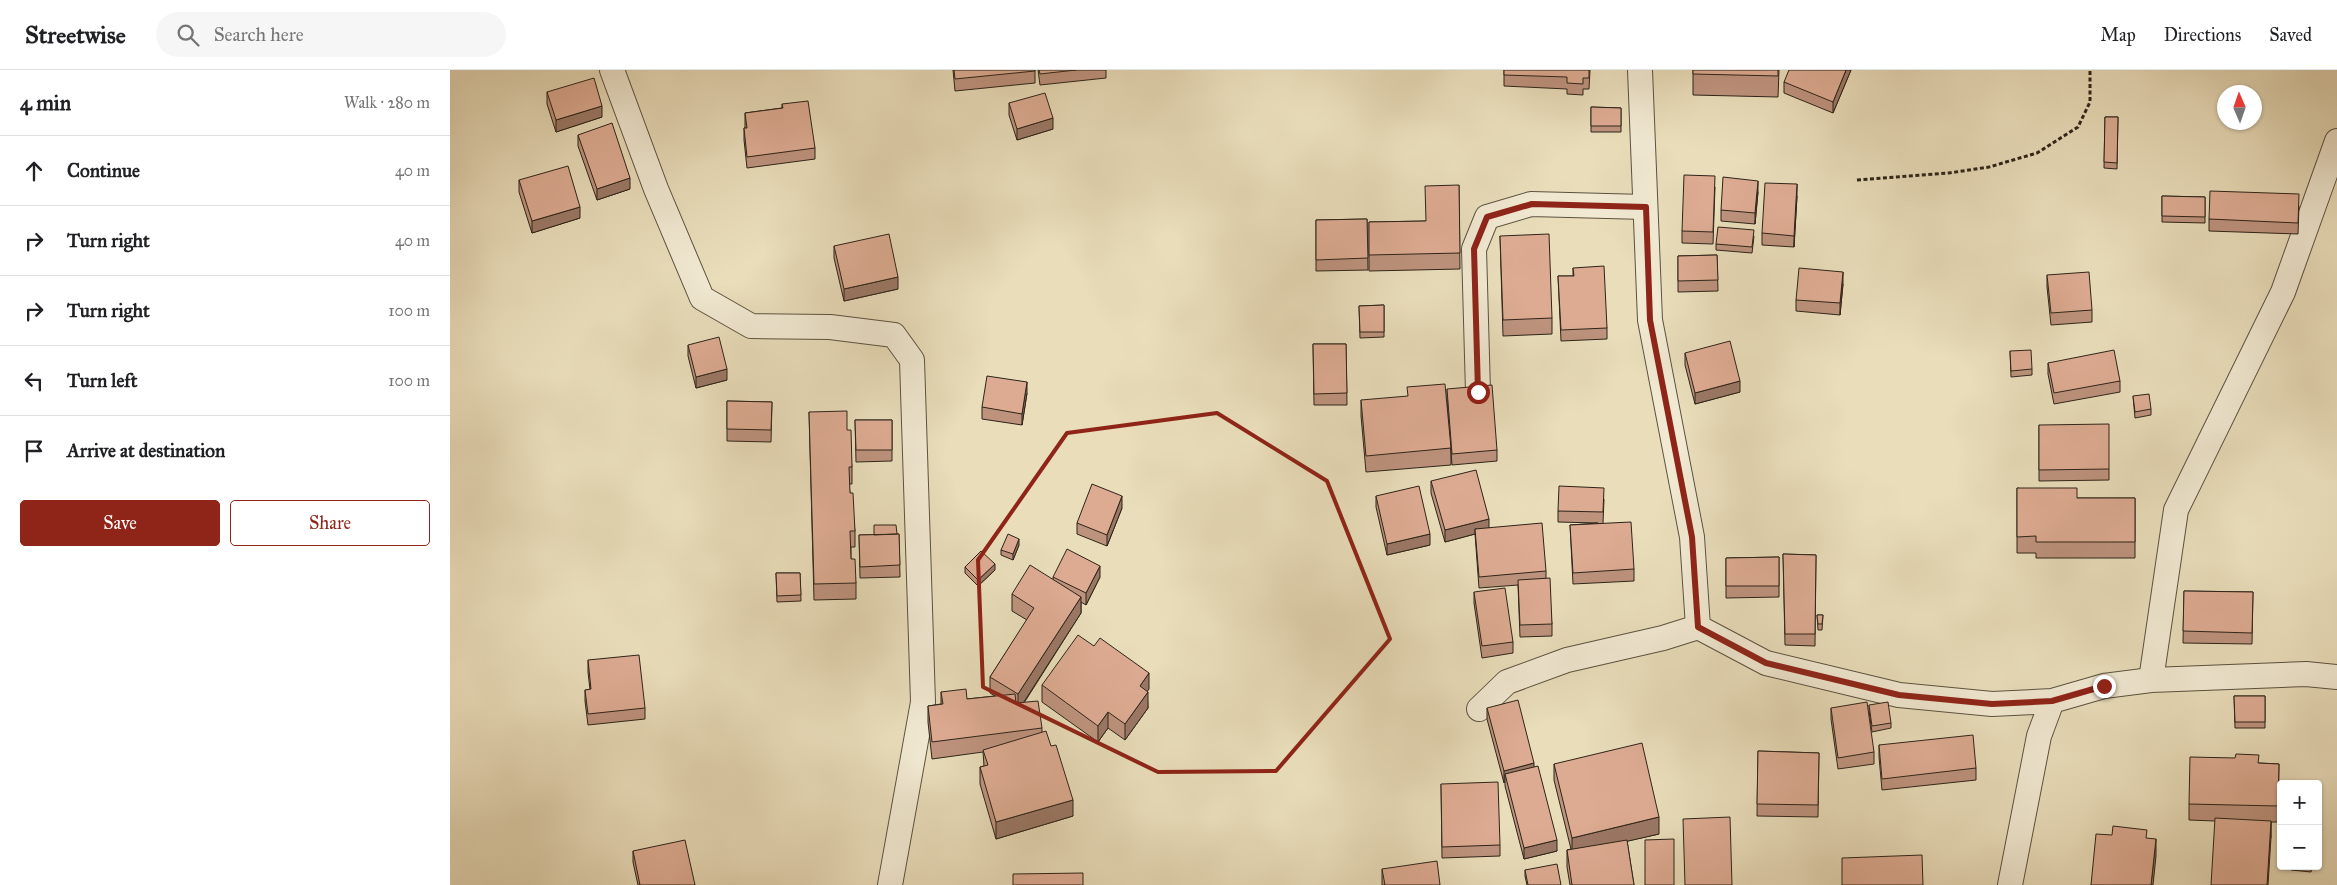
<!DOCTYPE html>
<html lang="en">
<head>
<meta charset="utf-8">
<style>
	body { margin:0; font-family:"IM FELL Great Primer",serif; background:#f6f6f6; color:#202124 }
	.controls { position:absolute; right:15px; bottom:15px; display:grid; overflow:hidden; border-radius:5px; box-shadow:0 1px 4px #0004 }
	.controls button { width:45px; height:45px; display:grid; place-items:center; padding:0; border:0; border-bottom:1px solid #e0e0e0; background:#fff; color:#202124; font:25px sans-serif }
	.compass { position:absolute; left:1767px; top:15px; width:45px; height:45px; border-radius:50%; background:#fff; box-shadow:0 1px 4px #0004; rotate:358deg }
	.stop { position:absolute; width:15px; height:15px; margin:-11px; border:4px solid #8f2418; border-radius:50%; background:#fff }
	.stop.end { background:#8f2418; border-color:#fff; box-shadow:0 1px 5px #0008 }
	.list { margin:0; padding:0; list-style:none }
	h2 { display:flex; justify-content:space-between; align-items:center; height:65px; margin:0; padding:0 20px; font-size:21px }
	h2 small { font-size:16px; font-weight:400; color:#757577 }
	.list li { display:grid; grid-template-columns:32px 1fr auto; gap:15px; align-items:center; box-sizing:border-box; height:70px; padding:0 20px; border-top:1px solid #e0e0e0 }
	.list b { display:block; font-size:19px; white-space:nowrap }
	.list em { font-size:16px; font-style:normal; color:#757577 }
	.actions { display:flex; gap:10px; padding:15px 20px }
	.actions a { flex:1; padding:11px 0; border:1px solid #8f2418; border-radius:5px; text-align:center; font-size:18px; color:#8f2418 }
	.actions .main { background:#8f2418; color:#fff }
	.icon { flex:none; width:28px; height:28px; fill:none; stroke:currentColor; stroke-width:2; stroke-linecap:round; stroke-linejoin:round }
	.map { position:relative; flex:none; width:1887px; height:815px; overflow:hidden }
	header { display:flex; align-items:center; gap:30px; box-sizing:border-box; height:70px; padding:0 25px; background:#fff; border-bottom:1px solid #e0e0e0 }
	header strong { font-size:24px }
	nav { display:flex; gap:28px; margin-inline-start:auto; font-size:18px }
	.search { width:350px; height:45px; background:#f6f6f6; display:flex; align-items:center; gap:12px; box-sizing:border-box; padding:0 18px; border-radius:28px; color:#757577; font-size:19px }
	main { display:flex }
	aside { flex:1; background:#fff }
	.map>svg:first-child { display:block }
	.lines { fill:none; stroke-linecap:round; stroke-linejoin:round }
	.minor-casing { stroke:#5c5241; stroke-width:26 }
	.path { stroke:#2d2419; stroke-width:3; stroke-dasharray:4 2.5; stroke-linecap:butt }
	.minor { stroke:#f1e9d2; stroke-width:24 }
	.wall { fill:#be937e; stroke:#2d2419 }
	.shaded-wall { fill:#9b7866; stroke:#2d2419 }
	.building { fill:#ddab92; stroke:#2d2419 }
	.route { stroke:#8f2418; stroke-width:6 }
	.marked { fill:none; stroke:#8f2418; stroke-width:4; stroke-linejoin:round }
</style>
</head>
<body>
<header>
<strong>Streetwise</strong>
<div class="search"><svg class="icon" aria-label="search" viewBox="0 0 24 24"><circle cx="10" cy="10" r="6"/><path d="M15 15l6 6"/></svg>Search here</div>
<nav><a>Map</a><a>Directions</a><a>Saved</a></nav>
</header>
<main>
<aside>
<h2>4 min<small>Walk · 280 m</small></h2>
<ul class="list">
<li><svg class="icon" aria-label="ahead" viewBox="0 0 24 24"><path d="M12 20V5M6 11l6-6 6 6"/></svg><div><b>Continue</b></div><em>40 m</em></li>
<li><svg class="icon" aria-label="right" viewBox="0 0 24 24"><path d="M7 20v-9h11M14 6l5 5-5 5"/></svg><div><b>Turn right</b></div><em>40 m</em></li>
<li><svg class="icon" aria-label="right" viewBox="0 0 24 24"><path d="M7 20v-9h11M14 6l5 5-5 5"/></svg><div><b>Turn right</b></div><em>100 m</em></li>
<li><svg class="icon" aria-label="left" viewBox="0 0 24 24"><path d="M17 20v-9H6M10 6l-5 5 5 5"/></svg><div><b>Turn left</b></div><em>100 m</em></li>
<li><svg class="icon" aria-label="arrive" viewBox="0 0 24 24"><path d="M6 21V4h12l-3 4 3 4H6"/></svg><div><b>Arrive at destination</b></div></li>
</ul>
<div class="actions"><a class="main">Save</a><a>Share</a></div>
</aside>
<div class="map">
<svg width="1887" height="815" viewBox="0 0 1887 815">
	<rect width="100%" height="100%" fill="#e9ddba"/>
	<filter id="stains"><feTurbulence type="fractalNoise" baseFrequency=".004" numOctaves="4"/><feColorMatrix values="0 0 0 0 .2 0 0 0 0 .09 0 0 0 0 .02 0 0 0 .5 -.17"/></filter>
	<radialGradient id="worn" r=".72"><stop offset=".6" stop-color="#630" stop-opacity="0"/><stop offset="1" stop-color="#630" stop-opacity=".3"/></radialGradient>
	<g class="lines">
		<!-- minor casing -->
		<g class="minor-casing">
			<path id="minor" d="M162,0L206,119L252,228L301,256L380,257L444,265L462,290L473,632L440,815
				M1190,0L1200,250L1242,467L1248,557
				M1028,322L1024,179L1037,147L1081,134L1195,137
				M1701,610L1726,440L1833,222L1887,71
				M1029,639L1057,612L1117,590L1213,568L1248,557L1316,593L1449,625L1542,634L1602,631L1654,616L1701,610L1856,604L1887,607
				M1560,815L1589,666L1602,631"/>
		</g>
		<!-- path -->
		<path class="path" d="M1407,110L1499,103L1539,97L1587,83L1628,57L1640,32V0"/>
		<!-- minor -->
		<use href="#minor" class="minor"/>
	</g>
	<!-- wall -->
	<path class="wall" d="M503,0H585V13L505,21Z
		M588,0H656V8L590,15Z
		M1054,0H1140L1139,19H1133V25L1117,24V19L1054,16Z
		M1243,0H1329L1328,27L1243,25Z
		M1401,0L1383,43L1334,23V12Z
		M97,22L152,47L106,62L97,34Z
		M559,33L603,59L567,70L559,45Z
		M332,34L365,78V89L297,98L294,70V58H295V43L332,38Z
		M1141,37L1171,38V62H1141Z
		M1655,47H1668L1667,99L1654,98Z
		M128,65L180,119L147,130L128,76Z
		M69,110L130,148L82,163L69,122Z
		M1009,115L1010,199L919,201V152L976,151Z
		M1265,117L1263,174L1232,173V161Z
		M1308,122L1305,154L1271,151V140Z
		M1347,126L1344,177L1312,175V163Z
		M1712,126L1755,127V153L1712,152Z
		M1849,136L1848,164L1759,161V149Z
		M917,149L918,200L866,201V150Z
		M1050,166L1102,248V264L1053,266Z
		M1304,166L1302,183L1266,180V174Z
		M384,176L448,219L394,231L384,188Z
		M1267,185L1268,221L1228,222V186Z
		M1123,198L1157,258V269L1111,271L1108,206H1123Z
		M1597,205L1642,240V252L1601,255L1597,217Z
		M1393,214L1390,245L1346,241V230Z
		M934,235V267L910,268L909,236Z
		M863,274H896L897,335H864Z
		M238,275L277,310L246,318L238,286Z
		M1560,281L1582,299V305L1561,307Z
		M1235,283L1290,322L1245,334L1235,295Z
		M1598,293L1670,311V322L1604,334L1598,304Z
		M997,319L1047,380V391L1002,395L997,330Z
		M577,323L572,355L532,349V337Z
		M1683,326L1701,339V345L1685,348Z
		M911,330L1001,378V395L916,402L911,346Z
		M277,331L322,332L321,372L277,371Z
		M359,342L397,360L402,397V414H399L400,423L405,461V477H401V489L406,513V529L364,530Z
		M405,350H442V391L406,392Z
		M1589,355L1659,399V410L1589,411Z
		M981,411L1039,458L1096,501V509L1102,554V566L1070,567L1068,515L1029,518L1025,464L995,472L981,423Z
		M1567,418L1627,428H1685V488H1586V483H1567Z
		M926,426L980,475L937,485L926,437Z
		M1154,429L1153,453L1184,499V511L1123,514L1120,455L1148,453L1108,452V441Z
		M672,438L657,476L627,464V453Z
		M449,464L450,507L410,508L409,465Z
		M569,475L563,490L551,485V480Z
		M1333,484L1366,485L1365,576L1335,575Z
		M1329,487V527L1276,528V488Z
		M515,497L545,500L528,516L515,503Z
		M326,503H350L351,531L327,532Z
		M603,507H650L636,535L631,532V543L574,633L592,658V663L623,746L546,769L530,714V697L534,696L533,682L482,689L478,652V636L491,634V622L517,629L545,626L540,623V607L577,550L562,541V524L603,510Z
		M1734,521L1803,522L1802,574L1733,573Z
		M1024,522L1063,572V583L1032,588L1024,533Z
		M1367,545H1373L1372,560H1368Z
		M138,590L195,638V649L138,655L135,631V620H140L138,602Z
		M592,615L699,619L697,621L698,638L675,670L658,658L648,672L592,632Z
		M1784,626H1815V658H1785Z
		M1419,635L1441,653V658L1422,662L1419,641Z
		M1037,638L1084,697L1107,781L1074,789L1055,716V712L1054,713L1037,649Z
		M1381,638L1424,682V694L1388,699L1381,649Z
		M1429,675L1526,698V710L1432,720L1429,687Z
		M1308,681L1369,683L1368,747L1307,746Z
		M1809,693L1829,694L1828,752H1821V768L1765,751L1739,750V734Z
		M1104,694L1209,764L1177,771L1184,815H1120L1117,797V780L1121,779L1104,710Z
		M991,714L1050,775V786L992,788Z
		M183,781L245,815H188L183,792Z
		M1841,796H1862L1861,802L1841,800Z
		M932,799L990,815H932Z
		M1075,800L1111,815H1077L1075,806Z"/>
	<!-- shaded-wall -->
	<path class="shaded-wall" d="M1396,0H1401L1383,43V32Z
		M152,36V47L106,62V50Z
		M603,48V59L567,70V59Z
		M180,108V119L147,130V119Z
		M1308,111V122L1305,154V143Z
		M1347,114V126L1344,177V166Z
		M130,137V148L82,163V151Z
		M1393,202V214L1390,245V233Z
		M448,207V219L394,231V219Z
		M277,299V310L246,318V307Z
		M1290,311V322L1245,334V323Z
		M577,312V323L572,355V344Z
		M672,426V438L657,476V465Z
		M1039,449V460L1025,459V464L995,472V460Z
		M980,464V475L937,485V474Z
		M569,469V475L563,490V484Z
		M545,494V500L528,516V510Z
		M650,496V507L636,535V523Z
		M631,527V543L568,641V624Z
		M699,603V619L690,632V616Z
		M698,622V638L675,670V654Z
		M658,642V658L648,672V656Z
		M1084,693V704H1055V712L1054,713V701Z
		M623,730V746L546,769V752Z
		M1209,747V764L1122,784V768Z
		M1821,751V768L1818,815H1817Z
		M1706,769V786L1703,815H1701Z
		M1107,770V781L1074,789V778Z"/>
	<!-- building -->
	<path class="building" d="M504,0H585V1L505,9Z
		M589,0H626L590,4Z
		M1054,0H1139V8H1133V14L1117,13V7L1054,5Z
		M1243,0H1328V6L1243,4Z
		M1339,0H1396L1383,32L1334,12Z
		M144,8L152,36L106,50L97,22Z
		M595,23L603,48L567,59L559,33Z
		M358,31L365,78L297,87L294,58H297L295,43L333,38L332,34Z
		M1141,37L1171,38V56H1141Z
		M1655,47H1668L1667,93L1654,92Z
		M162,53L180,108L147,119L128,65Z
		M118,96L130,137L82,151L69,110Z
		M1234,105L1265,106L1263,162L1232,161Z
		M1273,107L1308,111L1305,143L1271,140Z
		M1315,113L1347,114L1344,166L1312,163Z
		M1009,115L1010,183L919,185V152L976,151L975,116Z
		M1760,121L1849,124L1848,153L1759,149Z
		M1712,126L1755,127V147L1712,146Z
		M917,149L918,188L866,190V150Z
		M1268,157L1304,160L1302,177L1266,174Z
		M439,164L448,207L394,219L384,176Z
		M1099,164L1102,248L1053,250L1050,166Z
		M1267,185L1268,210L1228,211V186Z
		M1154,196L1157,258L1111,260L1108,206H1124L1123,198Z
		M1349,198L1393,202L1390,233L1346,230Z
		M1639,202L1642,240L1601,243L1597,205Z
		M934,235V262H910L909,236Z
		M269,267L277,299L246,307L238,275Z
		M1280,271L1290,311L1245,323L1235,283Z
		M863,274H896L897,323L864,324Z
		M1581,280L1582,299L1561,301L1560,281Z
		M1664,280L1670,311L1604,323L1598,293Z
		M537,306L577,312L572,344L532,337Z
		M995,314L1001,378L916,386L911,330L958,326L957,317Z
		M1042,315L1047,380L1002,384L997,319Z
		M1699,324L1701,339L1685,342L1683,326Z
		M277,331L322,332L321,360L277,359Z
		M397,341V360H401L402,397H399L400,423H403L405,461H400L401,489H405L406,513L364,514L359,342Z
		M405,350H442V380H406Z
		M1659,354V399L1589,400V355Z
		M1026,400L1039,449L995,460L981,411Z
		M642,414L672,426L657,465L627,453Z
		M969,416L980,464L937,474L926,426Z
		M1109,416L1154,418L1153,442L1108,441Z
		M1567,418H1627V428H1685V472H1586V466L1567,467Z
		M1181,452L1184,499L1123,503L1120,455Z
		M1092,453L1096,501L1029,507L1025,459Z
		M424,455H446L447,464L424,465Z
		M449,464L450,495L410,497L409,465Z
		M558,464L569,469L563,484L551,480Z
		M617,479L650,496L636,523L603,507Z
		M531,481L545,494L528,510L515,497Z
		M1333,484L1366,485L1365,564H1335Z
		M1329,487V516H1276V488Z
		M580,495L631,527L568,624L540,607L584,538L562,524Z
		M326,503H350L351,525L327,526Z
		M1100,508L1102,554L1070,555L1068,510Z
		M1055,518L1063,572L1032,576L1024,522Z
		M1734,521L1803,522L1802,563L1733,561Z
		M1367,545H1373L1372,554H1368Z
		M628,565L644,576L650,568L699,603L690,616L698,622L675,654L658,642L648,656L592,615Z
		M189,585L195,638L138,644L135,620L141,619L138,590Z
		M516,619L517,629L565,624L566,633L588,631L592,658L482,672L478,636L493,634L491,622Z
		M1784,626H1815V652H1785Z
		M1068,630L1084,693L1054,701L1037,638Z
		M1417,632L1424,682L1388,688L1381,638Z
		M1438,632L1441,653L1422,656L1419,635Z
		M596,661L601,676L606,675L623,730L546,752L530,697L538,695L533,680Z
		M1523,665L1526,698L1432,709L1429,675Z
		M1192,673L1209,747L1122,768L1104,694Z
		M1308,681L1369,683L1368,735L1307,734Z
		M1786,684L1809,685L1808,693L1829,694L1828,736L1739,734L1740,687L1785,688Z
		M1088,696L1107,770L1074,778L1055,704Z
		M1048,712L1050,775L992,777L991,714Z
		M1280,747L1282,815H1235L1233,749Z
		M1765,748L1821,751L1817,815H1761Z
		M1663,756L1697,760L1696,768L1706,769L1701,815H1641L1646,764L1662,765Z
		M1224,769V815H1195V770Z
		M235,770L245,815H190L183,781Z
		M1177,770L1184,815H1122L1117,780Z
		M1472,785L1473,815H1392V788Z
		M987,791L990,815H935L932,799Z
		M1107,794L1111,815H1078L1075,800Z
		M633,803V815H563V804Z"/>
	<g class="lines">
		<!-- route -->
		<path class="route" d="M1028,322L1024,179L1037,147L1082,134L1196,137L1200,250L1242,467L1248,557L1316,593L1449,625L1542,634L1602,631L1654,616"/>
	</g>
	<!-- marked area -->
	<path class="marked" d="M767,343L877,411L940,569L826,701L708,702L533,617L528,490L617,363Z"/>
	<rect width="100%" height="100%" filter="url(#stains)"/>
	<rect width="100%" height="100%" fill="url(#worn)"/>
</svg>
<div class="controls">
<button>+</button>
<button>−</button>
</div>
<svg class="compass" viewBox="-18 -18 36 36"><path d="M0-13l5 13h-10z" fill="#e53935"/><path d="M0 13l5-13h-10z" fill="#757577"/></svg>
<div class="stop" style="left:1028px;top:322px"></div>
<div class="stop end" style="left:1654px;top:616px"></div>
</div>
</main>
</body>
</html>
